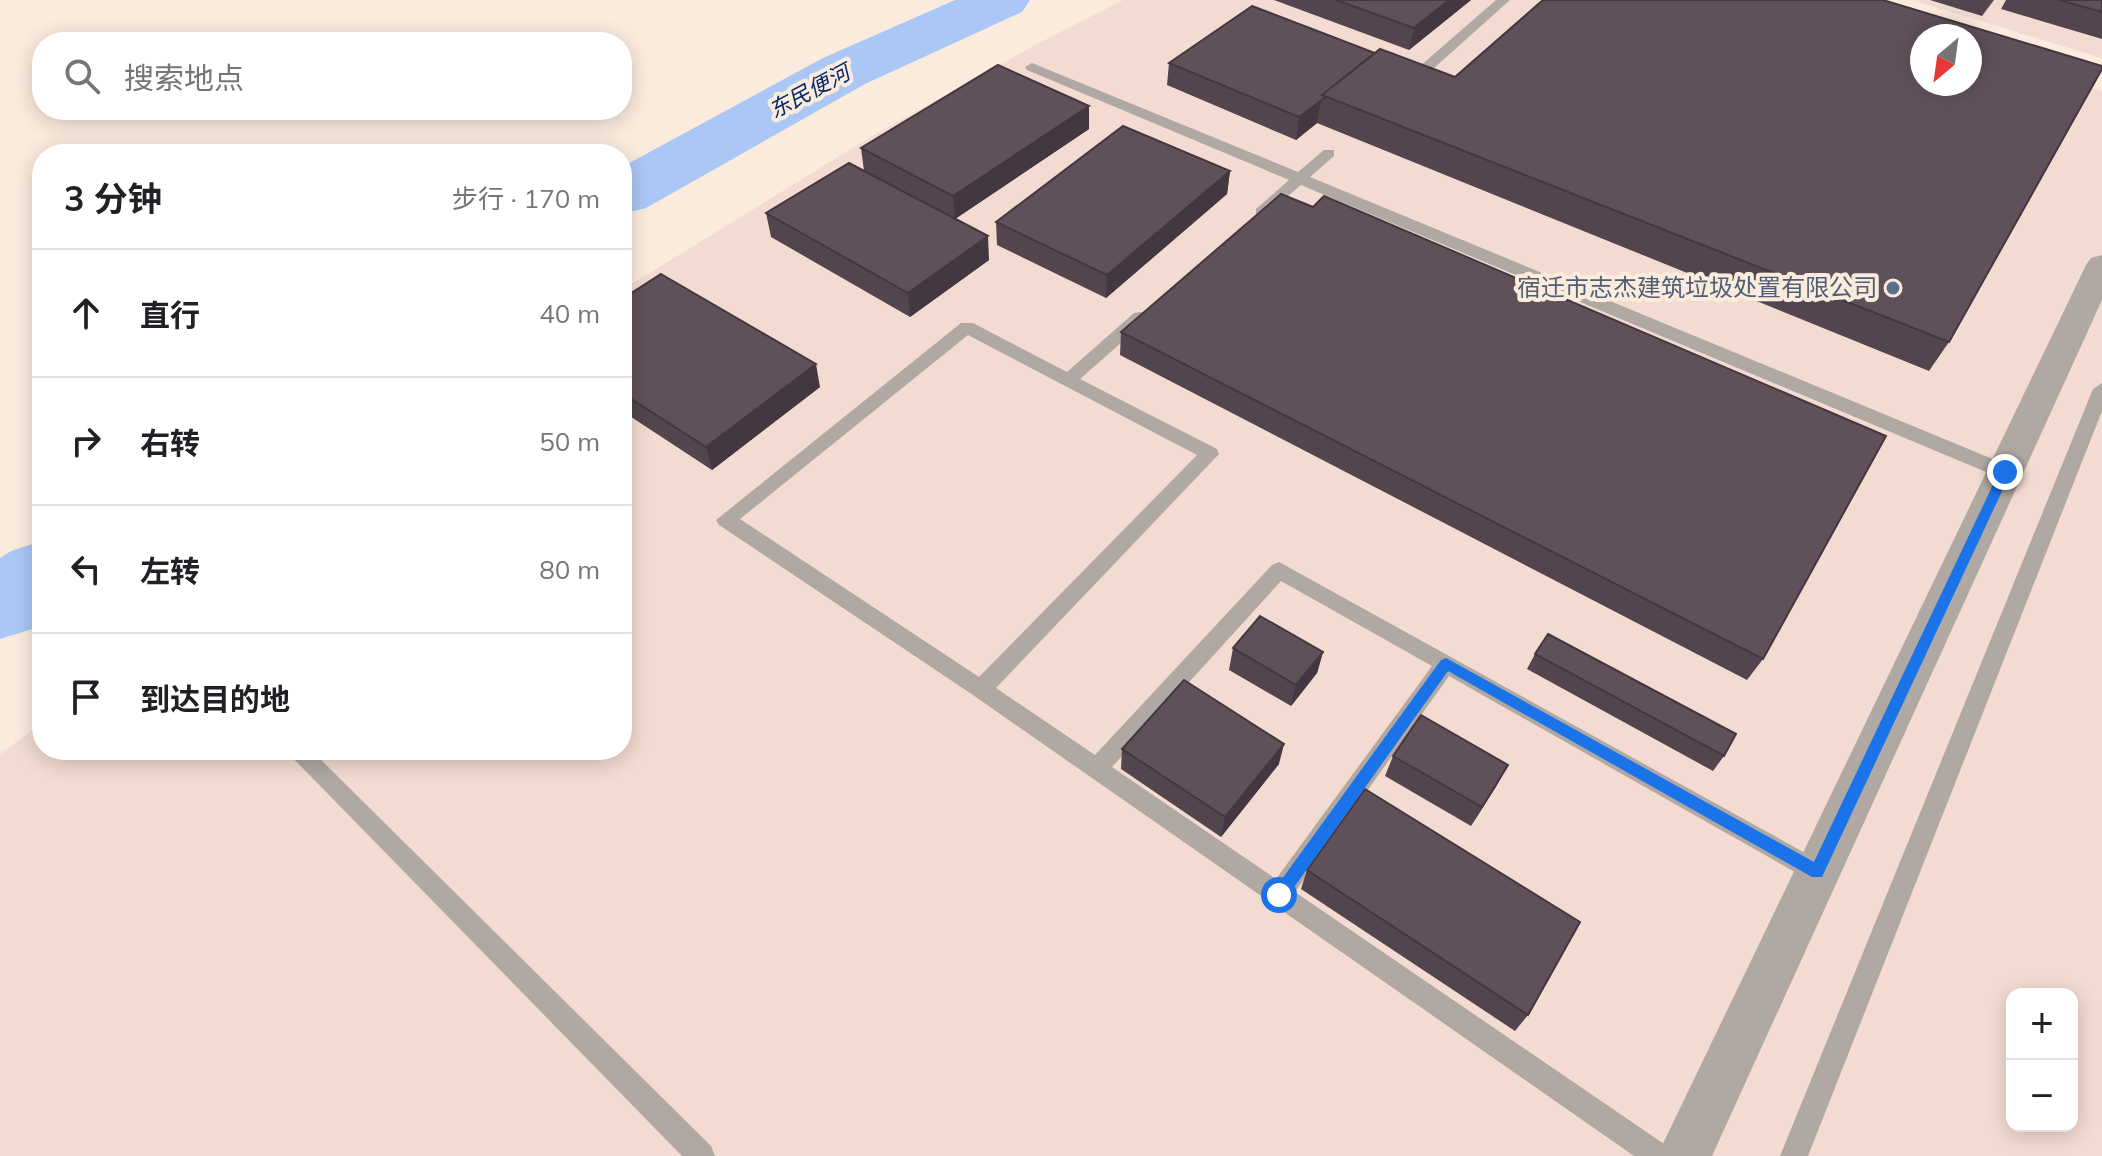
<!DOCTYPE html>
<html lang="zh">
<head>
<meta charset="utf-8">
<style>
	body { margin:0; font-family:Mulish,"Noto Sans SC",sans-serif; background:#f6f6f6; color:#202124 }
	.controls { position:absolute; right:24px; bottom:24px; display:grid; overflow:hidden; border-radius:16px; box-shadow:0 4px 20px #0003 }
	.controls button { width:72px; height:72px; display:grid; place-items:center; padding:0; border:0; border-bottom:2px solid #e0e0e0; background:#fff; color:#202124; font:40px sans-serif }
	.compass { position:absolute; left:1910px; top:24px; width:72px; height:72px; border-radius:50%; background:#fff; box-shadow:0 4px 20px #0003; rotate:209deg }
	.stop { position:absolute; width:24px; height:24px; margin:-18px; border:6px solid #1a73e8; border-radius:50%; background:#fff }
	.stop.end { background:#1a73e8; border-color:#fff; box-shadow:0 2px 8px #0008 }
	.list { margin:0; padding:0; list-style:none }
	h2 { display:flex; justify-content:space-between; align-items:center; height:104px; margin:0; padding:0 32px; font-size:34px }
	h2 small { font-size:26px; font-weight:400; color:#757577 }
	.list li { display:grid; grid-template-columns:52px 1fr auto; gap:24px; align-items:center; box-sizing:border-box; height:128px; padding:0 32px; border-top:2px solid #e0e0e0 }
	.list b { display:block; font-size:30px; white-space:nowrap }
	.list em { font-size:26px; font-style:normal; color:#757577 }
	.icon { flex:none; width:44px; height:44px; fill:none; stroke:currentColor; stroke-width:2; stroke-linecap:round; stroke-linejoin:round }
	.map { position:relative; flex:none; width:2102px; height:1156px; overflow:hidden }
	.search { position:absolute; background:#fff; box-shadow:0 4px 20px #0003; left:32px; top:32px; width:600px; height:88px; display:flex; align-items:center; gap:20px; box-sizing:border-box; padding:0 28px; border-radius:32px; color:#757577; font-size:30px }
	.panel { position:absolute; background:#fff; box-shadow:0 4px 20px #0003; left:32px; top:144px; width:600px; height:616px; border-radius:32px }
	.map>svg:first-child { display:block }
	.industrial { fill:#f3dbd1; fill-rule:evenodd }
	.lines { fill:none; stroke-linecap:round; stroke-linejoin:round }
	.river { fill:#abc7f6; fill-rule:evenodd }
	.lane { fill:#b0a8a3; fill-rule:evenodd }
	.street { fill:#b0a8a3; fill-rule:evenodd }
	.wall { fill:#53454d }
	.shaded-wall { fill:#43383f }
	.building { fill:#60505a; stroke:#43383f; stroke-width:2; fill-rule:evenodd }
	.route { fill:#1a73e8 }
	.service-dot { fill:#5c6f8a; stroke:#fbebdd; stroke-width:3 }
	.labels { text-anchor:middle; stroke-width:8; stroke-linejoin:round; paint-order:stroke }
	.far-water-label { font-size:22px; font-style:italic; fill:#04296b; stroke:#fbebdd }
	.service-label { font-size:24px; fill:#4e5e75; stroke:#fbebdd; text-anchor:end }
</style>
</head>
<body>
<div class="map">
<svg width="2102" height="1156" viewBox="0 0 2102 1156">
	<rect width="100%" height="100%" fill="#fbebdd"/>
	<!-- industrial -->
	<path class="industrial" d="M1123,0H1810L1922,36V84H1970V50L2102,91V1156H0V754L42,723V750H622V290L872,136L1039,43ZM2012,994H2072V1126H2012Z
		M1912,0H2102V58Z"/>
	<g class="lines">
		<!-- river -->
		<path class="river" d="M955,0H1030L1022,12L865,84L646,208L622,214V167L823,58Z
			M42,541V621L32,629L0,639V558L11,551Z"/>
		<!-- lane -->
		<path class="lane" d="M1496,0H1510L1414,86H1404V80Z
			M1032,63L1298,172L1324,150H1334V156L1310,177L2012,467L2014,472L2012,477H1998L1301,185L1266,215H1256V209L1289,180L1027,70L1025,67Z
			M1140,312L1146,313L1148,317L1146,321L1080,379L1217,449L1219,454L996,688L1095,755L1272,565L1279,562L1825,864L1829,872L1825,880L1817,883L1809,880L1449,676L1295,892L1667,1146L1671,1156H1634L973,695L719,525L716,520L961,323H973L1067,372L1134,313ZM968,335L1197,455L979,677L740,519ZM1281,581L1432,666L1276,879L1112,767Z
			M2102,383V411L1808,1156H1780L2093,389Z
			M285,750H311L711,1146L715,1156H682Z"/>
		<!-- street -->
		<path class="street" d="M2102,255V300L1712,1156H1657L2086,265L2091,258Z"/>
	</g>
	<!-- wall -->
	<path class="wall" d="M1274,0H1471L1409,50Z
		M1930,0H1994L1982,16Z
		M2006,0H2102V39L2001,9Z
		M1252,6L1949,342L1929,371L1317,123L1296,140L1167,85L1169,63Z
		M1089,106V129L955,219L989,260L910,317L771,237L766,213L864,171L861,148Z
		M1230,171L1227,194L1106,298L997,245L996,222Z
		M622,299L820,387L712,470L622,411Z
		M1121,332L1763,659L1747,680L1120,355Z
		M1233,648L1323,652L1317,673L1291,706L1229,670Z
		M1535,654L1724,756L1713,771L1527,669Z
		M1122,749L1279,764L1221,837L1121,769Z
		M1393,756L1497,785L1471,826L1385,776Z
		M1307,870L1528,1015L1515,1031L1301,889Z"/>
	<!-- shaded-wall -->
	<path class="shaded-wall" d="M1449,0H1471L1409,50L1414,28Z
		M1321,100L1317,123L1296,140L1299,117Z
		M1089,106V129L955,219L953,196Z
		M1230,171L1227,194L1106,298L1107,275Z
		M988,236L989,260L910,317L908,293Z
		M816,364L820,387L712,470L706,447Z
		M1323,652L1317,673L1291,706L1296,685Z
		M1284,744L1279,764L1221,837L1225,817Z
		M1508,765L1497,785L1471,826L1482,807Z"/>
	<!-- building -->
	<path class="building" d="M1336,0H1449L1414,28Z
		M1543,0H1883L2102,66V69L1949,342L1322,95L1380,49L1455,77ZM1922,36H1970V84H1922Z
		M2059,0H2102V12Z
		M1252,6L1375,53L1322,95L1326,97L1299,117L1169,63Z
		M998,65L1089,106L953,196L861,148Z
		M1123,126L1230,171L1107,275L996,222Z
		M849,163L988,236L908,293L766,213Z
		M1281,194L1313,207L1324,196L1886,436L1763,659L1121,332Z
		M661,274L816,364L706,447L622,393V299Z
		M1260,616L1323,652L1296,685L1233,648Z
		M1548,634L1736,734L1724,756L1535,654Z
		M1184,680L1284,744L1225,817L1122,749Z
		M1421,715L1508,765L1482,807L1393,756Z
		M1365,789L1580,922L1528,1015L1307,870Z"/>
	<!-- route -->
	<path class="route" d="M2005,467L2011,472L1822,877H1812L1448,671L1285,900H1274V890L1441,660L1446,658L1814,862L1999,472Z"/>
	<!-- markers -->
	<circle class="service-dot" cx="1893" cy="288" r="8"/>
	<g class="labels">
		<!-- far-water labels -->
		<g class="far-water-label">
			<text transform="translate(809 91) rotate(-28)" y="8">东民便河</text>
		</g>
		<!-- service labels -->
		<g class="service-label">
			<text x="1877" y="296">宿迁市志杰建筑垃圾处置有限公司</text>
		</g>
	</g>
</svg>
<div class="controls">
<button>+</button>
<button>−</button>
</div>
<svg class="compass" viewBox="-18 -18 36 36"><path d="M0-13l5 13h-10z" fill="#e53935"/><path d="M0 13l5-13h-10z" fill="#757577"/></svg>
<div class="stop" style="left:1279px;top:895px"></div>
<div class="stop end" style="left:2005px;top:472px"></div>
<div class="search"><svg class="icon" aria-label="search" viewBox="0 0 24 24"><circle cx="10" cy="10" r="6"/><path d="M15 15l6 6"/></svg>搜索地点</div>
<section class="panel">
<h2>3 分钟<small>步行 · 170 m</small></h2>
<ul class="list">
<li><svg class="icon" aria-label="ahead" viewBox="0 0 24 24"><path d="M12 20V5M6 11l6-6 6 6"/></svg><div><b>直行</b></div><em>40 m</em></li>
<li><svg class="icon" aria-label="right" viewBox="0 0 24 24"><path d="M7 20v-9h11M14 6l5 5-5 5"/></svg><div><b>右转</b></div><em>50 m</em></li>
<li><svg class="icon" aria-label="left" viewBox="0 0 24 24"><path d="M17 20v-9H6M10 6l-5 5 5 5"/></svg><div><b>左转</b></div><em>80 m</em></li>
<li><svg class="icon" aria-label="arrive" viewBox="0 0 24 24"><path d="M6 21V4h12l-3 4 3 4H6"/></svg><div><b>到达目的地</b></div></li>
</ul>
</section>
</div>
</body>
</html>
